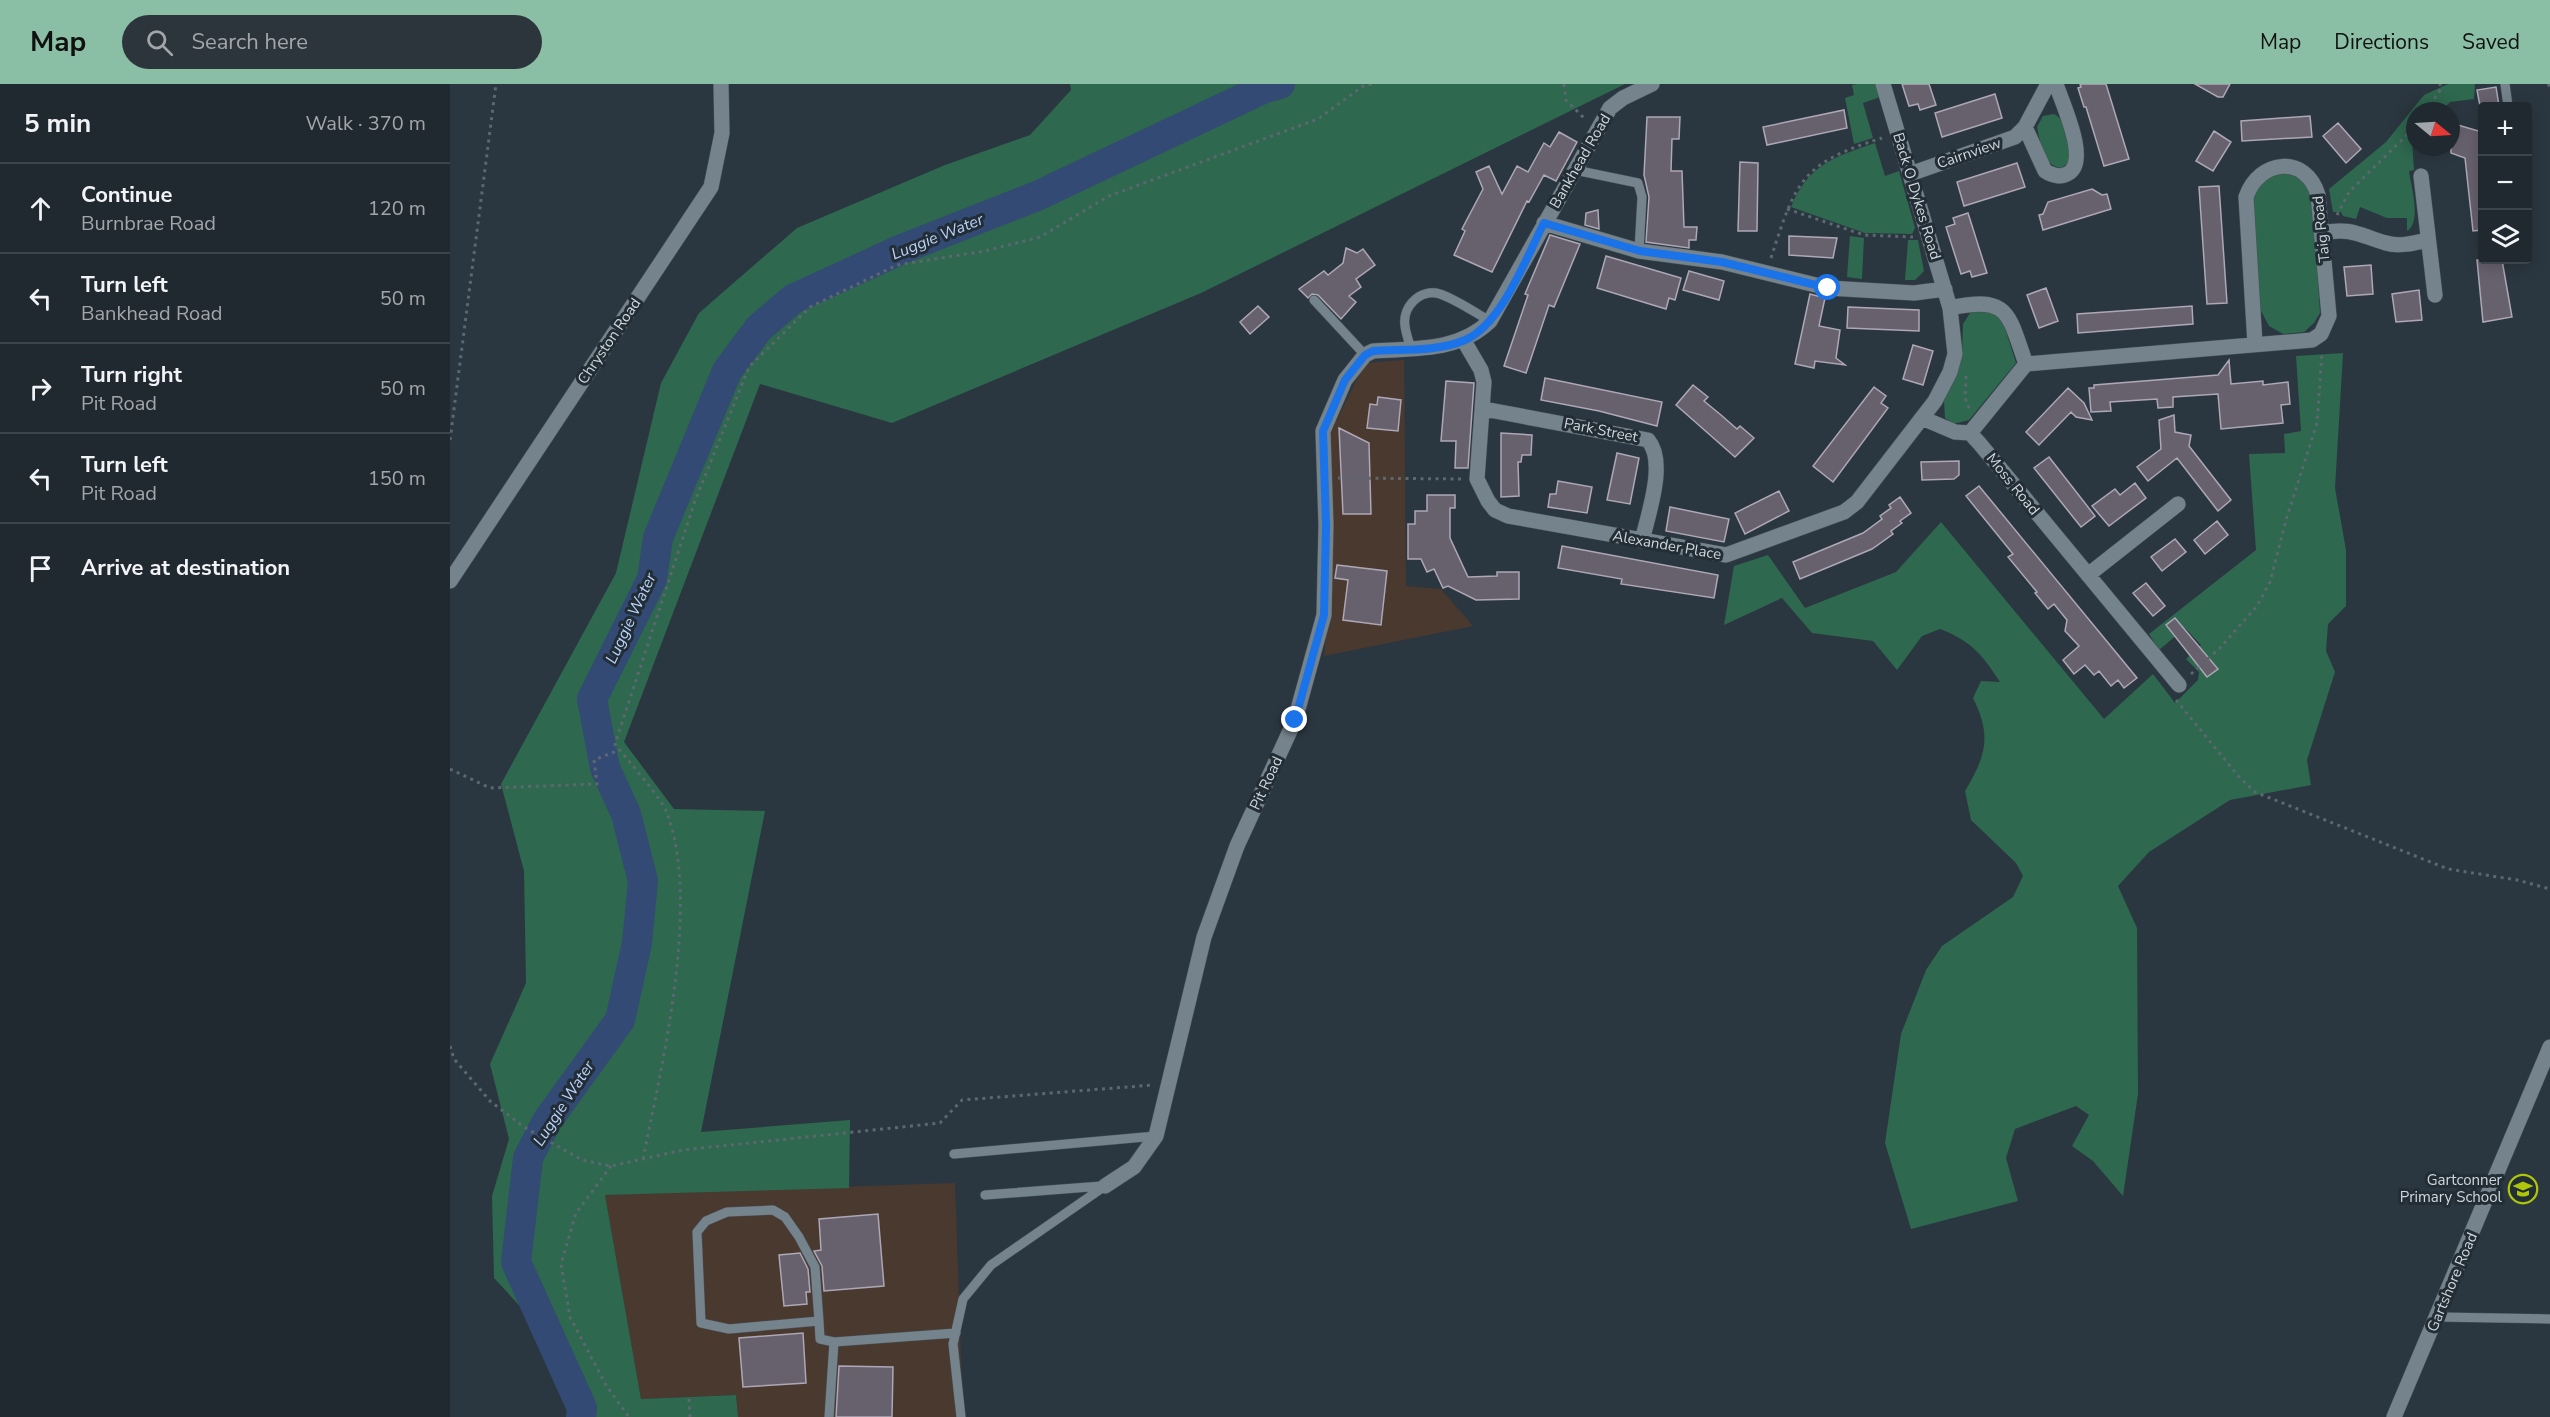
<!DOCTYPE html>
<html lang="en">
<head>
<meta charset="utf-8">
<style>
	body { margin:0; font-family:"Nunito Sans",sans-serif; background:#2d353c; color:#f1f3f6 }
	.controls { position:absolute; right:18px; top:18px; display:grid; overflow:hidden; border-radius:6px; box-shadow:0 3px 15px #0003 }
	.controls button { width:54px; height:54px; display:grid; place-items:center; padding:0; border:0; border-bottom:2px solid #3d454c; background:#202930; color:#f1f3f6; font:30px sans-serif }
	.compass { position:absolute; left:1956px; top:18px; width:54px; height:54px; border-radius:50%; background:#202930; box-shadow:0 3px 15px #0003; rotate:108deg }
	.stop { position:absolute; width:18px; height:18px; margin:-14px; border:4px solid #1a73e8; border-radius:50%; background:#fff }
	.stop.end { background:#1a73e8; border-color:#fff; box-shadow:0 2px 6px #0008 }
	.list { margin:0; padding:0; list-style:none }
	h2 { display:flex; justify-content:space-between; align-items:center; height:78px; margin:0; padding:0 24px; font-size:26px }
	h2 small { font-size:20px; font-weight:400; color:#a2a6ab }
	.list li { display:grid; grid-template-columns:39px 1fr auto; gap:18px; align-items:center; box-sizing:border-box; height:90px; padding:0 24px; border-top:2px solid #3d454c }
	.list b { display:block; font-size:22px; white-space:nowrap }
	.list p { margin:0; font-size:20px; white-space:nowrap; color:#a2a6ab }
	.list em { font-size:20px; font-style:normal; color:#a2a6ab }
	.icon { flex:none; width:33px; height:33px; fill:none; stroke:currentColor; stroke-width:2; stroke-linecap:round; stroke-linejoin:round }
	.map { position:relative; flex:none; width:2100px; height:1333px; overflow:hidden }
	header { display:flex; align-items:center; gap:36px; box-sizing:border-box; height:84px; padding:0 30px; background:#8abfa5; color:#111 }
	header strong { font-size:28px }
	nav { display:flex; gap:33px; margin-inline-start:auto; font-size:21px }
	.search { width:420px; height:54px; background:#2d353c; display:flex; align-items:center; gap:15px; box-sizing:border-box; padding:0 21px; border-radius:33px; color:#a2a6ab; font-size:22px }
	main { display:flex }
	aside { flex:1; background:#202930 }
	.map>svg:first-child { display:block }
	.industrial { fill:#4a392f }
	.green { fill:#2e684e }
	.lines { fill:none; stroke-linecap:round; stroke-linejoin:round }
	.river { stroke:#334a74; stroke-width:30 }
	.building { fill:#67616e; stroke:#ada7b6; stroke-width:1.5 }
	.service-casing { stroke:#485259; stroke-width:10 }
	.minor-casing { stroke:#485259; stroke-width:16 }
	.path { stroke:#5c676f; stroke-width:3; stroke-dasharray:3 4.5; stroke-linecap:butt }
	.service { stroke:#75838d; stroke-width:9 }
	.minor { stroke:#75838d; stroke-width:15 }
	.route { stroke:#1a73e8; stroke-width:8 }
	.labels { text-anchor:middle; stroke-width:6; stroke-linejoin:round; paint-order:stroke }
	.street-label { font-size:15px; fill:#cfd6dc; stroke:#222d35 }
	.poi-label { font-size:15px; fill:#cfd6dc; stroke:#222d35; text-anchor:end }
	.water-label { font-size:16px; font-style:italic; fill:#b9d1fa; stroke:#222d35 }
</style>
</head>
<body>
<header>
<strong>Map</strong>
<div class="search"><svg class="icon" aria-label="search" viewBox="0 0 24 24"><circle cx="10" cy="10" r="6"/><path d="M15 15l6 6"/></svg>Search here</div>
<nav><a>Map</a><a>Directions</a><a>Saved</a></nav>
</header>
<main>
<aside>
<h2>5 min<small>Walk · 370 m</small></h2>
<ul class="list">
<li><svg class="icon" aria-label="ahead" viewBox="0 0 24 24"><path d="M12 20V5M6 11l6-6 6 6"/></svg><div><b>Continue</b><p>Burnbrae Road</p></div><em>120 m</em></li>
<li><svg class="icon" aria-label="left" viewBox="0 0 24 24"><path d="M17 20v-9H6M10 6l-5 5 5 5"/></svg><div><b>Turn left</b><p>Bankhead Road</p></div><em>50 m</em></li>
<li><svg class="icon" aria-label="right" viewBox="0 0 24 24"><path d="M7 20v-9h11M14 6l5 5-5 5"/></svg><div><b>Turn right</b><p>Pit Road</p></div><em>50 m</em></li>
<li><svg class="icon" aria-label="left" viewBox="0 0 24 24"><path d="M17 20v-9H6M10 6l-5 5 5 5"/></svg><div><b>Turn left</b><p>Pit Road</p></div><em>150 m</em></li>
<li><svg class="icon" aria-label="arrive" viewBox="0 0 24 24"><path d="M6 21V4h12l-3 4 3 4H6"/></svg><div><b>Arrive at destination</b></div></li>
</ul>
</aside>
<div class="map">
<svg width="2100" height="1333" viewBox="0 0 2100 1333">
	<rect width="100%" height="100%" fill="#2b3740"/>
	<!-- industrial -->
	<path class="industrial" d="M954,276L956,502L991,505L1023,542L874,572L883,482L881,348L915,279Z
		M505,1099L513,1333H288L286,1311L191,1315L155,1111Z"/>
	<!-- green -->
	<path class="green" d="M620,0H1175L751,209L442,339L310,300L174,658L224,725L315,727L251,1048L400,1036L399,1104L155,1111L191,1315L286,1311L288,1333H125L116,1272L44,1194L42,1112L59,1055L40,980L76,899L74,787L51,700L166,489L211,299L249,229L347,144L495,81L580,51L621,6Z
		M1407,0H1427L1430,13L1413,19L1423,54L1404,60L1395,14L1404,11L1402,1Z
		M1998,0H2025L2024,15L2000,18L1991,27H1965V53L1962,56L1964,86L1959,87C1961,102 1972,138 1957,147V134H1937L1910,123L1906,135L1893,132L1891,128H1883L1879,105L1936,58L1974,11Z
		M1604,30C1618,37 1623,63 1621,77L1611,84C1593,82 1590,58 1587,43L1593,32Z
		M1425,59L1435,92L1449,87L1465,144L1462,150L1415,149L1341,123C1358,81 1384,73 1425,59Z
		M1832,89C1850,92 1856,98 1863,115L1870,229L1864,239L1854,248L1833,250L1819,242L1810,225L1802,114L1814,95Z
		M1400,152L1414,154L1412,195L1397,193Z
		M1458,156H1468L1474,187L1465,196H1455Z
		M1531,225L1546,230L1554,241L1566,279L1519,336L1503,340L1495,334L1494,317L1509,284L1512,269L1513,240L1520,229Z
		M1893,269L1885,404L1896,466V522L1878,540L1876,567L1885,588L1857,676L1861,701L1780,716L1699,768L1668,802L1687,844L1688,1010L1673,1112L1643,1077L1622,1062L1639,1031L1626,1022L1565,1045L1556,1074L1568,1117L1461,1145L1435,1059L1451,950L1476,886L1492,862L1563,813L1573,792L1566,779L1521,736L1515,707C1536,672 1542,652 1523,614L1531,597L1550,598C1532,570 1521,557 1490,545L1472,552L1447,586L1423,557L1362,549L1332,514L1274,541L1284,482L1318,471L1355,524L1446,488L1491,438L1654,635L1703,590L1725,619L1748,596L1749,588L1736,575L1751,561L1735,544L1709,566L1699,550L1806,466L1799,370L1835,369L1834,350L1851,347L1846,272Z"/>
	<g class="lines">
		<!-- river -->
		<path class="river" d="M131,1333L132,1324L66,1178L78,1074L97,1037L170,936L187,859L193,797L176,730L155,684L142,615L202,495L208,454L277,287L309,244L343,215L452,165L587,112L815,4L830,0"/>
	</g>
	<!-- building -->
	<path class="building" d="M1452,0H1479L1486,21L1470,26L1468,20L1459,22Z
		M1630,0H1656L1679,75L1654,82L1636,23H1634L1628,4L1631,3Z
		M1745,0H1780L1773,13H1768Z
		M2046,3L2049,22H2030L2027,6Z
		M1545,10L1552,34L1492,53L1485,29Z
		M1394,26L1397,44L1317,61L1313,43Z
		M1860,32L1862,53L1792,57L1791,37Z
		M1197,33H1230L1229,55H1222L1221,87H1232L1234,143H1247L1246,156H1239V164L1196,158L1199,113L1194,91Z
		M1888,39L1911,65L1896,79L1873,52Z
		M2001,39L2032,48V146L2023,147L2015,74L2001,69Z
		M1764,47L1781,58L1763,87L1746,77Z
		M1109,48L1127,58L1106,97L1094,91L1079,118L1077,117L1042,188L1004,171L1015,147L1012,145L1033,105L1026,88L1039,82L1052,110L1067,82L1078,88L1094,59L1100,63Z
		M1290,78L1308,79L1307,147H1288Z
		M1567,79L1575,103L1514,122L1507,98Z
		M1769,102L1777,219L1757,220L1749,103Z
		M1642,105L1652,111L1657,110L1661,125L1593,146L1589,131L1593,130L1598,118Z
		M1148,126L1149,145L1135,141L1136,129Z
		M1518,129L1537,189L1522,193L1520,187L1511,190L1496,143L1505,140L1503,134Z
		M1100,151L1130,160L1104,223L1099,221L1076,289L1054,282L1078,211L1075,210Z
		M1339,152L1387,154L1383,174L1339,171Z
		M896,164L907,169L913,165L925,181L906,195L911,203L899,212L906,218L891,235L868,211L862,210L858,214L849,205L874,187L878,191L893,179Z
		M1156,172L1231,194L1225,216L1219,214L1216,225L1147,204Z
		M2027,176H2052L2062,233L2033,238Z
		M1921,181L1923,210L1897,212L1894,183Z
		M1239,187L1274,197L1269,216L1233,206Z
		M1596,204L1608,237L1589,244L1577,211Z
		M1969,206L1972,236L1946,238L1942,210Z
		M1360,210L1375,214L1369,242L1390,246L1386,274L1395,281L1365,277L1364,284L1345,280Z
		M808,222L819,233L800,250L790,238Z
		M1742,222L1743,240L1628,249L1627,230Z
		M1398,223L1469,226V247L1397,244Z
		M1463,261L1483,267L1473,301L1453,295Z
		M1779,276L1781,300L1813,297V301L1838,298L1840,320L1831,321L1833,339L1771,345L1768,310L1723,313V323L1708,324L1707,315L1660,318L1661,327L1641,328L1639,304H1644V301L1768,291Z
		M1095,294L1212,318L1207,342L1149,327L1091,316Z
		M996,297L1024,299L1018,384H1005L1006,357H991Z
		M1243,301L1258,313L1254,317L1271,331L1287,345L1290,342L1304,354L1285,373L1226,321Z
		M1424,303L1436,312L1431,319L1438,324L1383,398L1363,382Z
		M1618,304L1634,319L1642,336L1626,333L1621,328L1589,361L1576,348Z
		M928,313L951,316L948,347L917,344L920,320L927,321Z
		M1724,331L1725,348L1741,351L1739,362L1781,416L1768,427L1727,374L1698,397L1687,383L1711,365L1709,336Z
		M889,344L919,359L921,430H893Z
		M1051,349L1082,351L1081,371H1072L1071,378H1068L1069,412L1051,413Z
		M1167,369L1189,374L1180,420L1157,416Z
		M1599,373L1645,432L1631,443L1584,384Z
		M1509,377V391L1504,395L1472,396L1471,378Z
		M1108,397L1142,403L1137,429L1098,423L1100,410H1106Z
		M1685,399L1696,414L1659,442L1642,422L1665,405L1670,411Z
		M1529,402L1687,594L1674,604L1668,596L1661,602L1649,587L1644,591L1635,581L1624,590L1613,576L1629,562L1615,547L1617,536L1604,520L1598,525L1585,509L1587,508L1558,473L1563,470L1516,412Z
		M1329,407L1339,427L1295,450L1285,429Z
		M977,411H1005V424H1000V454L1018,493L1047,492V488H1069V515L1026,516L998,502L993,504L984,485L977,488L971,475H958V440H965V427H977Z
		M1450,413L1461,429L1450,437L1452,439L1441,447L1443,450L1422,465L1350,495L1343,478L1413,449L1432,435L1430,432L1441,424L1439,421Z
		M1220,423L1279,435L1274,458L1216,447Z
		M1767,437L1778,451L1755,470L1744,456Z
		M1725,455L1736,468L1712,487L1701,473Z
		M1112,462L1268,491L1264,514L1171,500L1172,495L1108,484Z
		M887,481L937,487L931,541L893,536L898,496L885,494Z
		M1696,499L1715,522L1703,532L1683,509Z
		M1725,534L1768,585L1757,593L1716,541Z
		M428,1130L434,1202L374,1207L372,1182L364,1167L371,1166L369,1135Z
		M350,1169L358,1185L360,1208H356L357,1220L334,1222L329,1171Z
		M353,1249L356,1299L293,1303L289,1254Z
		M389,1282L443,1283L442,1333H386Z"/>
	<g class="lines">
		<!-- service casing -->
		<g class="service-casing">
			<path id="service" d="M2055,0L2058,22
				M1125,86L1188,99L1192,113L1189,167
				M864,216L915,271
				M961,265C959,258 956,250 955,242C952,223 970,204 990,210C1007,216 1024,228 1040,237
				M504,1070L706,1052
				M535,1111L652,1102
				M1988,1233L2100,1235
				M369,1237L365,1183L349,1153L335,1133L323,1126L277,1128L256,1137L247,1148L251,1239L279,1245L369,1237L370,1255L384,1258L506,1249
				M379,1333L384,1258
				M511,1333L503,1260L513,1215L541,1181L655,1102"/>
		</g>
		<!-- minor casing -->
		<g class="minor-casing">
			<path id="minor" d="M1575,43L1595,87C1602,91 1609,94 1617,90C1641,79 1612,19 1606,0
				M1460,90L1565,53L1575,43L1598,0
				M1971,92L1985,211
				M1094,139L1189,167L1272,178L1378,204L1464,209L1495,205
				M1872,149C1901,143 1909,151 1936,159C1949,163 1964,159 1978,156
				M1500,224C1560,211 1558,230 1576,280
				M1014,257L1031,286L1034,298L1027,395L1038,417L1045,426L1058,432L1276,471L1394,428L1407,418L1485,317L1500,288L1505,270L1500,224L1433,0
				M1034,325L1198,356C1217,378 1198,430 1192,457
				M1472,334L1505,348L1520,349L1530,360L1729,601
				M1520,349L1576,280L1862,256L1871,250L1879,232L1868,111C1856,70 1809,75 1796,113L1805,260
				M1638,491L1728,420
				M0,497L261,103L272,49L271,0
				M655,1102L684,1083L706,1052L754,853L787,762L845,636L874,531L876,441L873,347L895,296L915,271L923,267C965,264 1008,268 1040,237L1160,24L1173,14L1202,0
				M1944,1333L2100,963"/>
		</g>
		<!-- path -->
		<path class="path" d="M1114,0L1116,16L1136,36
			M2098,0L2100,3
			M1976,27L1991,5L1990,0
			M1337,125L1414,151L1463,153
			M1887,131L1899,108L1965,43
			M1321,174C1346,96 1352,79 1432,54
			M1516,292L1515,314L1520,326
			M0,356L46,0
			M888,394L1014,395
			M1741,590L1770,564L1807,522L1820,498L1836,436L1867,339L1872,268
			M1726,616L1790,694L1805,708L1998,785L2067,796L2100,805
			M0,685L40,704L147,700L144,676L169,666
			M0,962L4,975L40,1017L74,1043L132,1076L161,1082L233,1066L490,1039L512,1016L703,1001
			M193,1075C212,980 251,820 217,729C212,714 177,676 165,660L245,417L299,283L360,223L447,181L535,167L590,153L659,112L868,35L913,2L923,0
			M161,1082L126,1129L111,1180L120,1233L157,1303L179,1333
			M239,1315L240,1333"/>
		<!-- service -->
		<use href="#service" class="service"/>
		<!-- minor -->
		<use href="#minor" class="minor"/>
	</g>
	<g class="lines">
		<!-- route -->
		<path class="route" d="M845,636L874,531L876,441L873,347L895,296L915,271L923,267C952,265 987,268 1015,256C1052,240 1076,174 1094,139L1190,167L1272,178L1378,204"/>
	</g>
	<!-- icons -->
	<defs>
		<g id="school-ring" transform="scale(1.5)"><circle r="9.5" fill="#222d35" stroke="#aec60a" stroke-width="1.5"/><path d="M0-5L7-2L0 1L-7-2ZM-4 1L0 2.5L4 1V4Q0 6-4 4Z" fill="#aec60a"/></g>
	</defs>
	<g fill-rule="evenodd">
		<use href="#school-ring" x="2073" y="1105"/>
	</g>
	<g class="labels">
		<!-- street labels -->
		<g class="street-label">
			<text transform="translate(1519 69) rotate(-19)" y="5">Cairnview</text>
			<text transform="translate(1130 77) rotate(-60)" y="5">Bankhead Road</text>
			<text transform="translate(1467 112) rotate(73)" y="5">Back O Dykes Road</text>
			<text transform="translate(1871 145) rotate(-96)" y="5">Taig Road</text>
			<text transform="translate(159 257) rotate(-56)" y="5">Chryston Road</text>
			<text transform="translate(1151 346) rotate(11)" y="5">Park Street</text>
			<text transform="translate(1563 400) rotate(51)" y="5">Moss Road</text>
			<text transform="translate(1217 461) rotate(10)" y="5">Alexander Place</text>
			<text transform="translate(816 699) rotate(-65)" y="5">Pit Road</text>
			<text transform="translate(2002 1198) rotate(-67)" y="5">Gartshore Road</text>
		</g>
		<!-- poi labels -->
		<g class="poi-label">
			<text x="2052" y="1101">Gartconner<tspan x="2052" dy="17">Primary School</tspan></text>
		</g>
		<!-- water labels -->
		<g class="water-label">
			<text transform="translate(487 152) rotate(-22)" y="6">Luggie Water</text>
			<text transform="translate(180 534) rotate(-65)" y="6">Luggie Water</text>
			<text transform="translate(113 1019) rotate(-57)" y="6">Luggie Water</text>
		</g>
	</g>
</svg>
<div class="controls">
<button>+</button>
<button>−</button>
<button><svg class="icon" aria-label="layers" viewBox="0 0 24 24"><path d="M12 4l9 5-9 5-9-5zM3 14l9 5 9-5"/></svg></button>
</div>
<svg class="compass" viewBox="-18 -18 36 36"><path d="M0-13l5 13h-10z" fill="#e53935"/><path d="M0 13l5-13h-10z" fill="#a2a6ab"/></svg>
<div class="stop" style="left:1378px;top:204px"></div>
<div class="stop end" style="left:845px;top:636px"></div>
</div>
</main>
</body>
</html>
